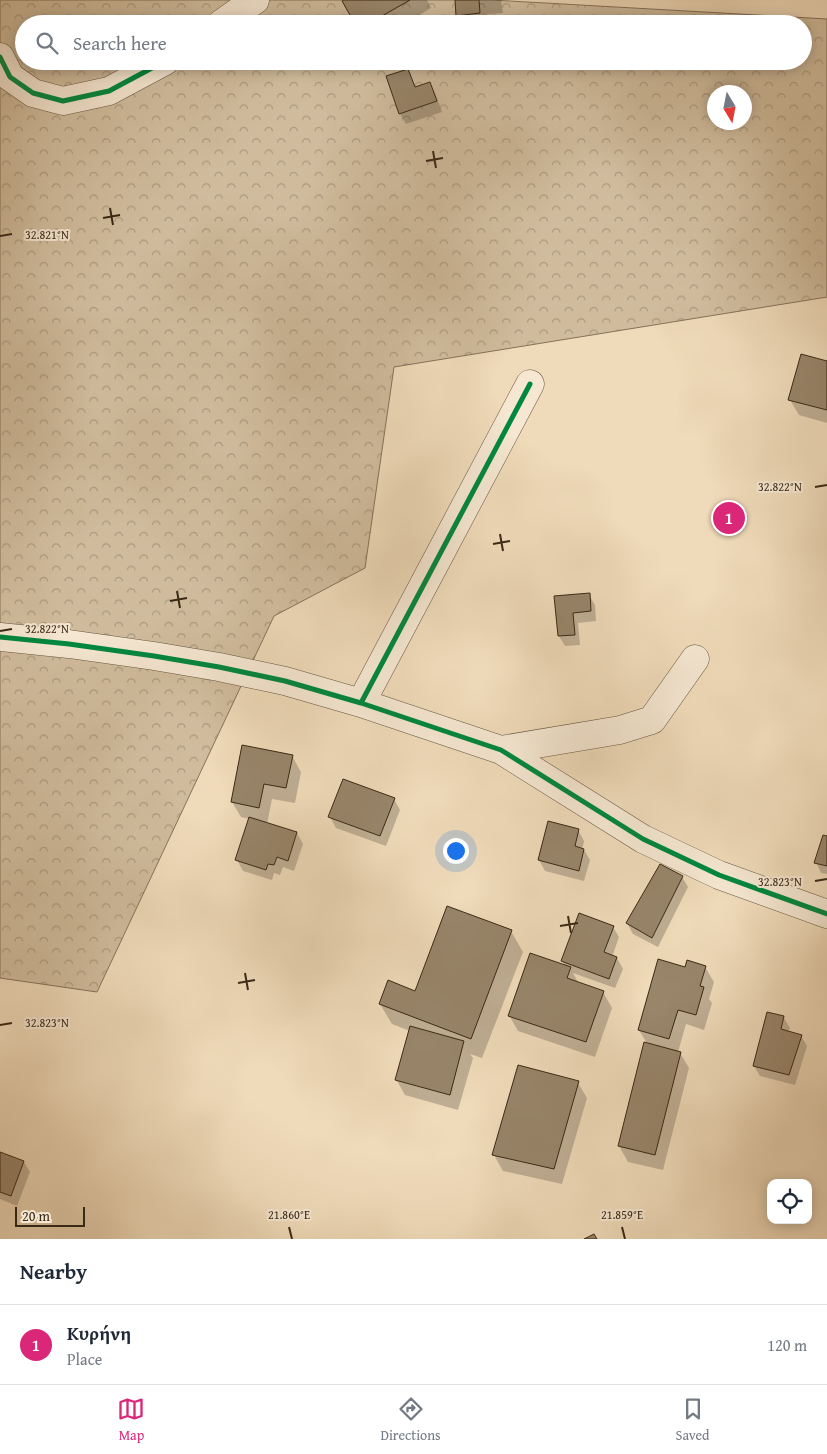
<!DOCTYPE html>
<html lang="en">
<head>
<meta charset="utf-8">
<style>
	body { margin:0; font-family:"Gentium Book Plus",serif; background:#f6f6f7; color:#1f2937 }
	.controls { position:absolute; right:15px; bottom:15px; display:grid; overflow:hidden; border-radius:10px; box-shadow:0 2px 12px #0003 }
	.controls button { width:45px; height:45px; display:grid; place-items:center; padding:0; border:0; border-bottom:1px solid #e0e1e3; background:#fff; color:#1f2937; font:25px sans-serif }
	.compass { position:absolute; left:707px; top:85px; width:45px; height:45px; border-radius:50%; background:#fff; box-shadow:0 2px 12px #0003; rotate:170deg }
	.scale { position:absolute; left:15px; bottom:12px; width:70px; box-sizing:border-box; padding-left:5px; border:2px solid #3a2915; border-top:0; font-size:14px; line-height:18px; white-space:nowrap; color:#3a2915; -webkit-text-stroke:4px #f5e7d2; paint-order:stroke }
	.you { position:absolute; left:455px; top:850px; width:18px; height:18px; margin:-12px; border:4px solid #fff; border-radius:50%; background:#1a73e8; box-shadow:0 0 0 8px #1a73e833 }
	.badge { display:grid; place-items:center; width:32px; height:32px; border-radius:50%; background:#db2777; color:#fff; font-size:16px; font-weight:700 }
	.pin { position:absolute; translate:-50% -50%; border:2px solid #fff; box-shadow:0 1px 5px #0006 }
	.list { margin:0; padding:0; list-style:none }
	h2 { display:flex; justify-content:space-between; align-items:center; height:65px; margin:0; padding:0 20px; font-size:21px }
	h2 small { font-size:16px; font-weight:400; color:#747a83 }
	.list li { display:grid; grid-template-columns:32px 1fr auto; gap:15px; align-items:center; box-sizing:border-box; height:80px; padding:0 20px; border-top:1px solid #e0e1e3 }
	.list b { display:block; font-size:19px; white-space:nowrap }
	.list p { margin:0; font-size:16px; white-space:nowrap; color:#747a83 }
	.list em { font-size:16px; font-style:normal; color:#747a83 }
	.icon { flex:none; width:28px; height:28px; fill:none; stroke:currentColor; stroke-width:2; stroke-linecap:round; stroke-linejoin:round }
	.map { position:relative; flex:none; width:827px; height:1239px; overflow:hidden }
	.search { position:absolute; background:#fff; box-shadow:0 2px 12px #0003; left:15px; right:15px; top:15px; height:55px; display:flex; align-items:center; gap:12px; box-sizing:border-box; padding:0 18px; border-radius:28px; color:#747a83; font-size:19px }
	.sheet { height:145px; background:#fff }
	nav { display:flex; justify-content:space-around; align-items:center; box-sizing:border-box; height:70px; border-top:1px solid #e0e1e3; background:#fff; font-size:14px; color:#747a83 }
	nav a { display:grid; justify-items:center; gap:2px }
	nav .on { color:#db2777 }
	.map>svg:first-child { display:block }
	.forest { fill:url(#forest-crowns); stroke:#857259; fill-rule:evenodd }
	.shadow { fill:#0003 }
	.building { fill:#98856a; stroke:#3a2915 }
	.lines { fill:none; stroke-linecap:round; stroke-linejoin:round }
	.minor-casing { stroke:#67553e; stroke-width:29 }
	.minor { stroke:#f5e7d2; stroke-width:28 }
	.cycleway-casing { stroke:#f5e7d2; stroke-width:8 }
	.cycleway { stroke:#00873e; stroke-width:5 }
	.ticks { fill:none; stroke:#3a2915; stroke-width:2 }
	.ticks-label { font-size:12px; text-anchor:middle; fill:#3a2915; stroke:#f5e7d2; stroke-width:4; stroke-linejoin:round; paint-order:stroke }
</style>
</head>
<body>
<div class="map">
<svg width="827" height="1239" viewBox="0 0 827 1239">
	<defs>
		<pattern id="forest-crowns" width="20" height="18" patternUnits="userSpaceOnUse" patternTransform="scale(1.25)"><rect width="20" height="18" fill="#d0bc9d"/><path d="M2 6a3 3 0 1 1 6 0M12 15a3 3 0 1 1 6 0" fill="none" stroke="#aa997f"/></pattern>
	</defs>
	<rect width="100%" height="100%" fill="#efdab9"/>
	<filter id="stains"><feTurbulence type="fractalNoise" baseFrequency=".004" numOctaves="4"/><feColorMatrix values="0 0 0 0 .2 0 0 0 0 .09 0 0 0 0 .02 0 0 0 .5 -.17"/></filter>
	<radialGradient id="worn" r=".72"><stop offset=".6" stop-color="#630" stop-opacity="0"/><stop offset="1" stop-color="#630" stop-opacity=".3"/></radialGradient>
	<!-- forest -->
	<path class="forest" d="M0,0H492L827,19V297L394,367L365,568L274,616L97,992L0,978ZM24,24H803V61H24ZM714,92H744V122H714Z"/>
	<!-- shadow -->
	<path class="shadow" d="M346,0H427L431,8L404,24H357Z
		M456,0H501L503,13L487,14L488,24H462L458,15Z
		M634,61H662L661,69L636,65Z
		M408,70L416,88L430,83L435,93L442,112L406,124L400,114L387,77Z
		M827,362V423L799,415L790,400Z
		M589,595L595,605L596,621L578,623L580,645L565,646L559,636L556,598Z
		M292,756L301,772L295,803L272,799L267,824L297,833L303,844L294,871L283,867L280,875L274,873L272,880L243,871L237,860L250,819L241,817L232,802Z
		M394,799L400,810L386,846L336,828L330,817Z
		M578,830L584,841L582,850H584L590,860L584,881L545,871L539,860Z
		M827,838V874L821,873L816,862Z
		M682,877L688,887L658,947L633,934L627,923Z
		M613,927L619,937L612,957L617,958L623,969L615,988L573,973L579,984L603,992L612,1008L595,1057L518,1031L509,1015L566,967L562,961Z
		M511,931L523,952L482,1058L470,1054L473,1058L458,1110L405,1095L396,1079L410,1031L392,1024L380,1004L415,992Z
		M705,967L714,982L709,999L712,1003L704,1030L686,1024L678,1052L680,1053L689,1068L663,1170L628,1162L619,1146L648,1045L639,1030L686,969Z
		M784,1018L790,1028L788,1032L801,1036L807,1046L795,1085L760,1076L754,1066Z
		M578,1083L587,1098L562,1184L503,1171L494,1155Z
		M0,1153L24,1162L30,1172L17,1206L0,1199Z"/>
	<!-- building -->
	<path class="building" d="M344,0H410L368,24H355L342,1Z
		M455,0H479L480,13L456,16Z
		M635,18L661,21V24H634Z
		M408,69L415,87L430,82L437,101L399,114L386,76Z
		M801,354L827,361V410L788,400Z
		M590,593L591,611L573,613L575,635L558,636L554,596Z
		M242,745L293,755L286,788L264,784L259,808L231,802Z
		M343,779L395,798L380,836L328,817Z
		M249,817L297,832L288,861L277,857L274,865L268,864L266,870L235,860Z
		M548,821L579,829L575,846L584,849L579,871L538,860Z
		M823,835L827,836V866L814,863Z
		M660,864L683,876L652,938L626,923Z
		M447,906L512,930L471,1039L379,1004L388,980L415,991Z
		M579,913L614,926L604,952L617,957L609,979L561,961Z
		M530,953L571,967L567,978L604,991L586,1042L508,1016Z
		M658,959L685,967L687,960L706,966L700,986L704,987L696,1015L678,1010L669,1039L638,1030Z
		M767,1012L784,1016L781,1029L802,1035L789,1075L753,1066Z
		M410,1026L464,1041L450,1095L395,1080Z
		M644,1042L681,1052L655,1155L618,1146Z
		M518,1065L579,1081L554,1169L492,1155Z
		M0,1152L24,1161L11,1196L0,1192Z
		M594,1234L597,1239H584Z"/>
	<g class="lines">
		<!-- minor casing -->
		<g class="minor-casing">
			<path id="minor" d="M221,24L255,0
				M0,57L10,77L33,93L63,101L109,91L165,61
				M0,637L69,644L154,656L219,667L285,681L361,703L501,750L643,839L719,875L827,914
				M361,703L530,384
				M501,750L620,730L652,720L695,659"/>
		</g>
		<!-- minor -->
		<use href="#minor" class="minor"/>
		<!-- cycleway casing -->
		<g class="cycleway-casing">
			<path id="cycleway" d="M0,57L10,77L33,93L63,101L109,91L165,61
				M0,637L69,644L154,656L219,667L285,681L361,703L501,750L643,839L719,875L827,914
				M361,703L530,384"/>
		</g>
		<!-- cycleway -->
		<use href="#cycleway" class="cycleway"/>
	</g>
	<!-- ticks -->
	<path class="ticks" d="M433,151L436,168M426,161L443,158M110,208L113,225M103,218L120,215M0,236L12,234M815,487L827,485M500,534L503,551M493,544L510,541M177,591L180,608M170,601L187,598M0,631L12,629M815,881L827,879M568,916L571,933M560,926L578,923M245,973L248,990M238,983L255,980M0,1025L12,1023M289,1227L292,1239M622,1227L625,1239"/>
	<g class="ticks-label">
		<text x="47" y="239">32.821°N</text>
		<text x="780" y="491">32.822°N</text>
		<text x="47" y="633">32.822°N</text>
		<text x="780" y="886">32.823°N</text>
		<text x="47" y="1027">32.823°N</text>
		<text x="289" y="1219">21.860°E</text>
		<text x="622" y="1219">21.859°E</text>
	</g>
	<rect width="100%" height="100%" filter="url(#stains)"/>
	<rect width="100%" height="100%" fill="url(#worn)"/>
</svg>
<div class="controls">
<button><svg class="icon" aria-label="locate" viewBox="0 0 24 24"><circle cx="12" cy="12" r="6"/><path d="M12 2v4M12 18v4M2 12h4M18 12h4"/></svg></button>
</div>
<svg class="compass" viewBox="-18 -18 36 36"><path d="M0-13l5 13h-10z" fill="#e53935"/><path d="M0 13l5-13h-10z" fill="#747a83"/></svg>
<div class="scale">20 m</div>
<div class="you"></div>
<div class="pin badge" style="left:729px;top:518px">1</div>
<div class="search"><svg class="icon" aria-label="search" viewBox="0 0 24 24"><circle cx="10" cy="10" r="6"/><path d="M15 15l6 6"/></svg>Search here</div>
</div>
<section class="sheet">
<h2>Nearby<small></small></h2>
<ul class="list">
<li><span class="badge">1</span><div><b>Κυρήνη</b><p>Place</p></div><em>120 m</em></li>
</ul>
</section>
<nav>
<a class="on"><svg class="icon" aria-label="map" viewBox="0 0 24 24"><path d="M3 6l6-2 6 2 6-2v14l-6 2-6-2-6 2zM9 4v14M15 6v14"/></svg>Map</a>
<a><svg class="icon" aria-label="directions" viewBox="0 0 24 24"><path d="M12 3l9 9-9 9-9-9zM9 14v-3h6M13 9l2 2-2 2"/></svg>Directions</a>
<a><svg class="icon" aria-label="saved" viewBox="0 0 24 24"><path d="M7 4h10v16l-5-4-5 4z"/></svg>Saved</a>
</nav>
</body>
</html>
